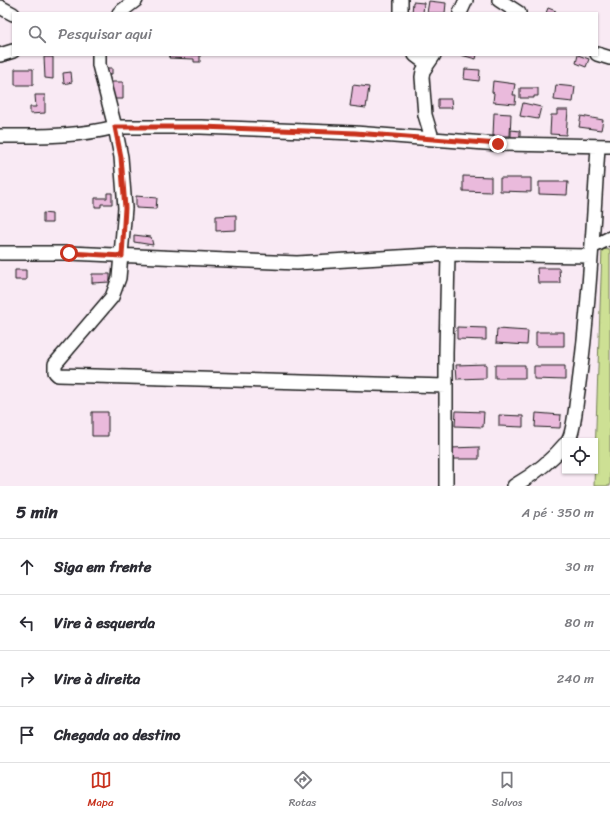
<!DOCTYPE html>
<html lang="pt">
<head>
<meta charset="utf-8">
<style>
	body { margin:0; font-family:Sriracha,sans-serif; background:#f2f2f3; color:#2b2b33 }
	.controls { position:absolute; right:12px; bottom:12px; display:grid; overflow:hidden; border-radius:0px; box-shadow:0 1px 3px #0004 }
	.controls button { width:36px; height:36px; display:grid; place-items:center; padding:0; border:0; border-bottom:1px solid #e1e1e2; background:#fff; color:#2b2b33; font:20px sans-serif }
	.stop { position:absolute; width:12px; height:12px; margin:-9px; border:3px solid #c8321e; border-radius:50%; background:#fff }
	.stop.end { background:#c8321e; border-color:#fff; box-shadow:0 1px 4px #0008 }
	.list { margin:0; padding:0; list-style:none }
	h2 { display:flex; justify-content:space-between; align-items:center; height:52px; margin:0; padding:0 16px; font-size:17px }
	h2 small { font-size:13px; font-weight:400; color:#7c7c81 }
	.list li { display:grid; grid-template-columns:26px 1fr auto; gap:12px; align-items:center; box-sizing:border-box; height:56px; padding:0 16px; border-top:1px solid #e1e1e2 }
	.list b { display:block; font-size:15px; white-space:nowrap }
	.list em { font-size:13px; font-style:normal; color:#7c7c81 }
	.icon { flex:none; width:22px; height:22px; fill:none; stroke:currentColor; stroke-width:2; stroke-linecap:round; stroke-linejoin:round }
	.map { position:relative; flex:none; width:610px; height:486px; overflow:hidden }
	.search { position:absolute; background:#fff; box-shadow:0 1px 3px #0004; left:12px; right:12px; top:12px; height:44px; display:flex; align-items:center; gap:10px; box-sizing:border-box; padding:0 14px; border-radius:0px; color:#7c7c81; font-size:15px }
	.sheet { height:276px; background:#fff }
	nav { display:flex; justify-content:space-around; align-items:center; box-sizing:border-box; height:56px; border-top:1px solid #e1e1e2; background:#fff; font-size:11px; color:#7c7c81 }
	nav a { display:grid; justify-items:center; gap:2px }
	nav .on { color:#c8321e }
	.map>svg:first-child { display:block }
	.green { fill:#cde094; stroke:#747e58 }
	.building { fill:#eabadc; stroke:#1c1c1c }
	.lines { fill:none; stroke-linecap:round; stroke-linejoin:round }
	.minor-casing { stroke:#1c1c1c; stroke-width:16 }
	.minor { stroke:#fff; stroke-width:13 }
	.route { stroke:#c8321e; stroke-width:5 }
</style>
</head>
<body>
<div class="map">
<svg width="610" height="486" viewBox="0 0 610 486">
	<rect width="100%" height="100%" fill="#f9eaf4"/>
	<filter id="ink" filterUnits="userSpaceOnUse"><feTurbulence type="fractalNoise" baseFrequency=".025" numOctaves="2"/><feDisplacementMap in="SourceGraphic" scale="8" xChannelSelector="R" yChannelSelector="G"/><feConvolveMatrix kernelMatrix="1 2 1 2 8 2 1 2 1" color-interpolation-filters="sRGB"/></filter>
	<g filter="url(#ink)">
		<!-- green -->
		<path class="green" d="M602,249L610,250V486H594Z"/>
		<!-- building -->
		<path class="building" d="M429,1L446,3L445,13H427Z
			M413,2L424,3L423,13H412Z
			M548,8L556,11L555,13H546Z
			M170,55H200V62H194V59L169,58Z
			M461,55H477L476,59Z
			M578,55L589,59L586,67L576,63Z
			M44,57H53V79L45,78Z
			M106,68H112V74H106Z
			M15,69H33V85H15Z
			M465,69L480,70L479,81L464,79Z
			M71,72L72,82L64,84L63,73Z
			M493,81L515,84L513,95H516L515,104L493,102L494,93L492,92Z
			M112,82H123V99H112Z
			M353,85L369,87L366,108L350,106Z
			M556,85L575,87L573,102L554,100Z
			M520,88H538V96H534V98H520Z
			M35,95H45V113L30,114V107H36Z
			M438,99H451L452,108H438Z
			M523,103L541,107L538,119L520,116Z
			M557,110H568L566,135L550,134L551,115H557Z
			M494,113L511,114L510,136H493Z
			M581,116L603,120L601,130L579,127Z
			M511,130L520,131V143H511Z
			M463,176L491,177V192L463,191Z
			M500,178H531V192L500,191Z
			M539,182H568L567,195L539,194Z
			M107,193H112V204H101V207H95V198H107Z
			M136,196L157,198L156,209L136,208Z
			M43,213L52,214V223H43Z
			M236,215V230L216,231V216Z
			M134,235L151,237L153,245L134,242Z
			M537,268H559L560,283H538Z
			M15,270H26V280H15Z
			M92,274H110V282L92,283Z
			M457,327L486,328V340L457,339Z
			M497,329L528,331L527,345L496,343Z
			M536,332H564V346H536Z
			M486,364V378L457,379L456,365Z
			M495,365H525V378H495Z
			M534,366H565V380L534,379Z
			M456,411L484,412L483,427L455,426Z
			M92,412H108V436H92Z
			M536,413L561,415L560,428L535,427Z
			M499,415L523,416V427L499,426Z
			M479,447V459H452L451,448Z"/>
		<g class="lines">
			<!-- minor casing -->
			<g class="minor-casing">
				<path id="minor" d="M499,0L519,13
					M0,7L13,14
					M119,13L136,0
					M401,13V0
					M460,13L466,0
					M597,54L610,58
					M0,55L13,51
					M99,55V65L115,127H201L254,129L355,133L498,144L610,146
					M415,55L427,64
					M0,136C38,136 77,137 115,127L121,157L125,208L119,278L112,297L55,364V372L58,375L446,386
					M432,138L425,115L422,77L423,71L434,55
					M592,247L610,238
					M0,253H69L297,263L448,254L591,256
					M568,441C574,432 576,403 578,391C589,310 593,228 598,147
					M446,486V353L448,254
					M514,486C533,475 551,461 565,444"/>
			</g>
			<!-- minor -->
			<use href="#minor" class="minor"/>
		</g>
	</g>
	<g class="lines" filter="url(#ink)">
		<!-- route -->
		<path class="route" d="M69,253L122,256L125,208L121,157L115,127H202L355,133L498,144"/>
	</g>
</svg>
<div class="controls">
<button><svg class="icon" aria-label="locate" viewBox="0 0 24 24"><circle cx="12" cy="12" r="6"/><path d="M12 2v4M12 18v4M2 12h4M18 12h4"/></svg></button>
</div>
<div class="stop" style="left:69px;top:253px"></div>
<div class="stop end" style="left:498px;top:144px"></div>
<div class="search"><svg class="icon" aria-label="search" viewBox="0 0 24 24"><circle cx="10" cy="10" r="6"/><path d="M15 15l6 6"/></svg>Pesquisar aqui</div>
</div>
<section class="sheet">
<h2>5 min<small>A pé · 350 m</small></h2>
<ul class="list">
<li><svg class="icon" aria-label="ahead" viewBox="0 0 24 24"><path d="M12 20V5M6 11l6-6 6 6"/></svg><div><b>Siga em frente</b></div><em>30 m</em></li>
<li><svg class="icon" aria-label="left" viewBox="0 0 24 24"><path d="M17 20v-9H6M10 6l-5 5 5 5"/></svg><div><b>Vire à esquerda</b></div><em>80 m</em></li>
<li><svg class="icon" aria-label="right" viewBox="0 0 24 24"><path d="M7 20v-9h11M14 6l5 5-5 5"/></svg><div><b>Vire à direita</b></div><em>240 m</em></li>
<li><svg class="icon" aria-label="arrive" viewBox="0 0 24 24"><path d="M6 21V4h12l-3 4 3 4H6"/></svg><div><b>Chegada ao destino</b></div></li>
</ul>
</section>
<nav>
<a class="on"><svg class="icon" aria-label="map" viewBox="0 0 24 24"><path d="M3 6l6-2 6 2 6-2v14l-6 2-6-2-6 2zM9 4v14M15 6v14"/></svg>Mapa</a>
<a><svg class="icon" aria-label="directions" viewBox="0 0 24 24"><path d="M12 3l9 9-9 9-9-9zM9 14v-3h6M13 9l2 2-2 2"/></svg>Rotas</a>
<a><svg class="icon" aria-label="saved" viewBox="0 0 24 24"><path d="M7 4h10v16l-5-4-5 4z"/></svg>Salvos</a>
</nav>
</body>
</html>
